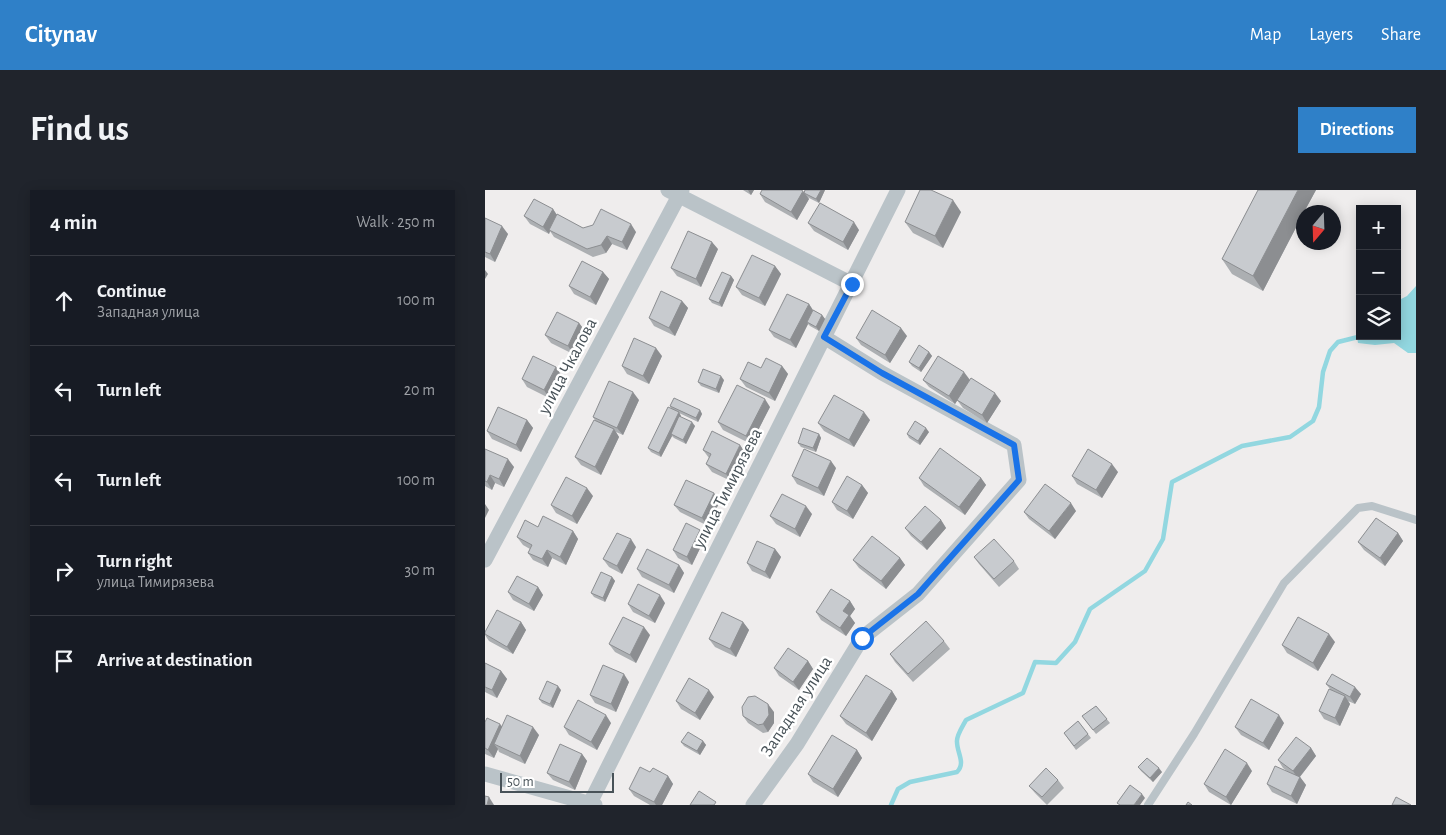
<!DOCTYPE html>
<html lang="en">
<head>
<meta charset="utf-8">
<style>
	body { margin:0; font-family:"Alegreya Sans",sans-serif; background:#20242c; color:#f1f3f6 }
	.controls { position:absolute; right:15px; top:15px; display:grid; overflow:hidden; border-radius:0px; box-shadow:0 2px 12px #0003 }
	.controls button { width:45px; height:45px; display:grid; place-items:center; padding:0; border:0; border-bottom:1px solid #363941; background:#171b24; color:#f1f3f6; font:25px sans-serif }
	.compass { position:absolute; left:811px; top:15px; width:45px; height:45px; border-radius:50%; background:#171b24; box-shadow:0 2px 12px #0003; rotate:199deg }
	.scale { position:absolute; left:15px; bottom:12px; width:114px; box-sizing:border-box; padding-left:5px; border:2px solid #485258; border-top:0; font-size:14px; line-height:18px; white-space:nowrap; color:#485258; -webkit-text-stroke:4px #fff; paint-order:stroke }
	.stop { position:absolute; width:15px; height:15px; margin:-11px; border:4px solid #1a73e8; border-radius:50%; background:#fff }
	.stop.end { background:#1a73e8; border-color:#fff; box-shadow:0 1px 5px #0008 }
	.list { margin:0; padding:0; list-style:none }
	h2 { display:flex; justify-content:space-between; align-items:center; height:65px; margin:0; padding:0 20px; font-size:21px }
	h2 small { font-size:16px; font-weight:400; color:#9ea1a6 }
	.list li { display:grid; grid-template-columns:32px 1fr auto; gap:15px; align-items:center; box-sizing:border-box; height:90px; padding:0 20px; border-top:1px solid #363941 }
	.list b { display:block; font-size:19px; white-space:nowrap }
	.list p { margin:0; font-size:16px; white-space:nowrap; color:#9ea1a6 }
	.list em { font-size:16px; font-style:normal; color:#9ea1a6 }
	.icon { flex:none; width:28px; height:28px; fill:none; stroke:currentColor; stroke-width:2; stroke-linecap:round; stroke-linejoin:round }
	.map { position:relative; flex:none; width:931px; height:615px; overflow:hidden; border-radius:0px }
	header { display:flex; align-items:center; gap:30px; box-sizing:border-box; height:70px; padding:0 25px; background:#2f80c8; color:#fff }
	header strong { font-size:24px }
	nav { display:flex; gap:28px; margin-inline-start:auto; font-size:18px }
	.intro { display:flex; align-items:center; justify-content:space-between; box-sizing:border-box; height:120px; padding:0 30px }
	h1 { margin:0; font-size:35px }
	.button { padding:12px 22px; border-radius:0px; background:#2f80c8; color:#fff; font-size:18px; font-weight:700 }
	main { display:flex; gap:30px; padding:0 30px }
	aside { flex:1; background:#171b24; border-radius:0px; box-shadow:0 2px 12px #0003 }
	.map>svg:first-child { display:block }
	.water { fill:#92d7e0 }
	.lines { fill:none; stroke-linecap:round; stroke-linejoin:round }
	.stream { stroke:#92d7e0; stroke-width:4.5 }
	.service { stroke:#bac3c8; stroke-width:8 }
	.minor { stroke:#bac3c8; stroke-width:15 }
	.wall { fill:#acafb2 }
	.shaded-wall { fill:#8c8e91 }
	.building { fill:#c8cbcf; stroke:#8c8e91 }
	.route { stroke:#1a73e8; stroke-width:6 }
	.labels { text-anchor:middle; stroke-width:5; stroke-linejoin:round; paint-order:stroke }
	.street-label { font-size:18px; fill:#485258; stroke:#fff }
</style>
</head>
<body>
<header>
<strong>Citynav</strong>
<nav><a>Map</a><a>Layers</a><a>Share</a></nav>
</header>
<div class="intro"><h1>Find us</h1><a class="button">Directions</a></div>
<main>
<aside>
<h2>4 min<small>Walk · 250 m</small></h2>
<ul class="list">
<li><svg class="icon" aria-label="ahead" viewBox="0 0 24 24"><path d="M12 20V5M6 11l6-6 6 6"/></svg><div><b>Continue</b><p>Западная улица</p></div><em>100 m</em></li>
<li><svg class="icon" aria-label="left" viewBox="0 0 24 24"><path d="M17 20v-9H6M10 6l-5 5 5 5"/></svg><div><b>Turn left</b></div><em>20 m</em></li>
<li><svg class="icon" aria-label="left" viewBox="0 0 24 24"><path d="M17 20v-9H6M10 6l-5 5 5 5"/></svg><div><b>Turn left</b></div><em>100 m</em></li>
<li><svg class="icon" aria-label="right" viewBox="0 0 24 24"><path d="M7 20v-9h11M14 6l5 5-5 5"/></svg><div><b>Turn right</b><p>улица Тимирязева</p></div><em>30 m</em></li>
<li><svg class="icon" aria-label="arrive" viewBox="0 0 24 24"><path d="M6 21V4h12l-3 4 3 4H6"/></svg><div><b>Arrive at destination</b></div></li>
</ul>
</aside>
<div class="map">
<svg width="931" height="615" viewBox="0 0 931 615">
	<rect width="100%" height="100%" fill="#efeded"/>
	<!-- water -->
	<path class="water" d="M931,96V163H923L909,153L890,155L873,153L872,147L875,142V146H912V111L922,106Z"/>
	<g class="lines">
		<!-- stream -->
		<path class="stream" d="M406,615L413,599L425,592L472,582C481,573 472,563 472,552C471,546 478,536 481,530L538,503L550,472L571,473L590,452L605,419L660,381L678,349L687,292L757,256L805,247L828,231L834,217L838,182L845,161L853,152L877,146"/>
		<!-- service -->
		<path class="service" d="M663,615L709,544L799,393L873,318L887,316L931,330"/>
		<!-- minor -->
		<path class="minor" d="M183,0L367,94
			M0,370L197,0
			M0,584L110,615
			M105,613L413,0
			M268,615L312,554L377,448L433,404L534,290L529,255L397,183L339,147"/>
	</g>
	<!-- wall -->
	<path class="wall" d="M258,0H269L266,5Z
		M320,0H340L334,13L322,7L324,9L312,30L280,12L275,4L319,3Z
		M773,0H831L819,22H818V24L778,101L747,84L737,69Z
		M68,19L72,25L98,38L151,42L142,60L127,54L121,63L108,67L69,47L65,41L64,44L45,34L39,26Z
		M476,22L458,58L428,43L420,32Z
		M0,28L23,44L10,72L0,67Z
		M323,33L374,40L363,60L329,41Z
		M233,59L216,97L192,86L186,78Z
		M290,76L296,84L280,116L257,105L251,97Z
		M118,82L124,89L111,115L89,104L84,96Z
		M246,86L249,90L237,117L227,113L224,109Z
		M197,111L203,118L190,146L169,136L164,128Z
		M324,114L328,120L337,125L340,129L334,141L325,136L323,134L311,158L289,147L284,140Z
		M94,133L100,141L88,164L66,153L60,145Z
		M422,146L405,173L376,155L371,148Z
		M444,162L447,166L436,182L427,176L424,172Z
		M177,166L164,194L142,184L137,176Z
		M297,176L303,184L290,211L261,197L255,189L276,178Z
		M71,177L76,185L64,208L42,197L37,189Z
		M239,190L234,203L216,196L213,192Z
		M438,190H485L470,214L444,197Z
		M154,210L138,245L131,242L134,247L116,285L96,275L90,267L110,230L108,227Z
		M472,210L516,211L502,233L478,218Z
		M185,216L215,220L217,224L213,232L194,223L196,227L210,236L201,254L189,248L187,246L176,267L166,262L163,258L186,219Z
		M285,217L266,254L238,240L233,232Z
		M42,230L48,238L36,262L7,249L2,241Z
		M385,230L369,257L339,241L333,233Z
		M444,242L435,255L424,248L422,244Z
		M334,244L336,248L331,262L316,257L313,253Z
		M0,259L29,277L19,297L10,293L7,300L0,296Z
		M218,260L260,262L246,291L227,282L221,274L224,268Z
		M351,278L339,306L312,294L307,286Z
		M633,282L617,308L592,294L587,286Z
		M434,288H496L501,295L480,325L439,296Z
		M377,295L383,303L368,329L352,320L347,312Z
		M108,306L92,334L71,323L66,315Z
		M235,311L223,336L195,322L189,315Z
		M591,321L570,349L544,329L539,322Z
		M327,324L315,347L291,334L285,326Z
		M456,330L461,338L442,360L426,346L420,338Z
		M53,337L88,341L93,349L81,375L67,368L63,377L48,370L43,363L45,359L38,355L32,347Z
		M215,340L220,348L207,375L193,368L188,360Z
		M913,343L918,351L900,376L879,360L873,352Z
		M151,357L137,384L124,377L118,369Z
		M290,359L296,367L285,389L267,381L262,373Z
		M489,367L529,371L534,379L514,397L494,374Z
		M415,368L420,375L401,399L374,378L368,370Z
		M194,375L199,383L189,403L157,387L152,379Z
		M127,387L130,391L120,412L109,407L106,403Z
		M53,397L58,405L49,421L28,410L23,402Z
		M365,411L370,419L365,426L370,433L361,446L336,430L331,422Z
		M180,413L170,433L148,422L143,414Z
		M36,432L41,440L28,464L4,451L0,445V442Z
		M258,432L264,440L251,467L230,457L224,449Z
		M165,445L151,473L130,462L124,454Z
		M459,451L465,459L428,492L410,472L405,464Z
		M850,452L833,481L802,463L797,455Z
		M323,471L328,479L314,500L294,486L289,478Z
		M0,473L16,481L22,489L12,508L0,502Z
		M144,492L131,522L110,513L105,505Z
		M841,494L876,504L870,514L863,511L865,514L855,536L839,529L834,521L845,499Z
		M76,500L68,518L57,513L54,509Z
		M407,501L412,509L387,551L361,534L355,526Z
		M229,507L215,530L196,519L191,511Z
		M611,516L625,533L611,544L597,526Z
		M289,522V533L283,542L278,543L263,533L258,526Z
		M593,531L606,548L591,560L579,543Z
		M0,532L54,545L40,574L14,562L13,559L9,568L0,564Z
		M126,533L112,560L84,545L79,537Z
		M799,533L784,560L756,545L750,537Z
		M218,551L221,555L215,565L199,556L196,552Z
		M826,558L831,566L815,587L821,595L812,614L787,602L782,594L803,582L798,578L793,570Z
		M372,560L377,568L353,607L328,592L323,584Z
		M97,564L102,571L90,600L68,590L62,583Z
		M653,577L677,582L668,592L656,581Z
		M767,581L746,615L724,602L719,594Z
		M165,582L183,586L188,594L177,615H165L149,606L144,599Z
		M573,590L579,598L562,615L550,603L544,596Z"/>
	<!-- shaded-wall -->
	<path class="shaded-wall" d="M263,0H269L266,5Z
		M336,0H340L334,13L331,9Z
		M813,0H831L819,22H818V24L778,101L768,86Z
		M318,1L324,9L312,30L306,22Z
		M468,10L476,22L458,58L450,46Z
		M68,19L73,27L64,40L65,41L64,44L58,37Z
		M369,32L374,40L363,60L358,52Z
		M146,34L151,42L142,60L137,52Z
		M17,36L23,44L10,72L5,64Z
		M122,46L127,54L121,63L116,55Z
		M227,52L233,59L216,97L211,89Z
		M290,76L296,84L280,116L274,108Z
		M0,80L3,84L0,89Z
		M118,82L124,89L111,115L105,107Z
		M246,86L249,90L237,117L234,113Z
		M197,111L203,118L190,146L184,138Z
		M324,114L329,122L322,132L323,134L311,158L305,150Z
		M337,125L340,129L334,141L331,137Z
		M94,133L100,141L88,164L83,156Z
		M416,138L422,146L405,173L400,165Z
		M171,158L177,166L164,194L158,186Z
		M444,162L447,166L436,182L434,178Z
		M297,176L303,184L290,211L284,203Z
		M71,177L76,185L64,208L59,200Z
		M479,182L485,190L470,214L464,206Z
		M236,186L239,190L234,203L231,199Z
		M148,202L154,210L138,245L132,238Z
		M510,203L516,211L502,233L497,225Z
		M280,209L285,217L266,254L261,246Z
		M215,220L217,224L213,232L211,228Z
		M194,222L196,226L187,245L186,244L187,246L176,267L174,263Z
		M379,222L385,230L369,257L364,250Z
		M42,230L48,238L36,262L31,255Z
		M207,232L210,236L201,254L198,250Z
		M441,238L444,242L435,255L433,251Z
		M129,239L134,247L116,285L110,277Z
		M334,244L336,248L331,262L328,258Z
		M255,255L260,262L246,291L241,284Z
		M23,269L29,277L19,297L14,289Z
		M346,271L351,278L339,306L333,298Z
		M627,274L633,282L617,308L611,300Z
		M5,285L10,293L7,300L2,292Z
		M496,288L501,295L480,325L474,317Z
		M377,295L383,303L368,329L362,321Z
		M102,298L108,306L92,334L87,326Z
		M229,303L235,311L223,336L217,328Z
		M586,313L591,321L570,349L564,341Z
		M0,314L4,320L0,328Z
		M321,316L327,324L315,347L310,339Z
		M456,330L461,338L442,360L436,352Z
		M215,340L220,348L207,375L202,367Z
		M88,341L93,349L81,375L75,367Z
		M913,343L918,351L900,376L895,368Z
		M146,349L151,357L137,384L132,376Z
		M290,359L296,367L285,389L280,382Z
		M62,360L67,368L63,377L57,369Z
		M415,368L420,375L401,399L396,391Z
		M194,375L199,383L189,403L184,395Z
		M127,387L130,391L120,412L118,408Z
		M53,397L58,405L49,421L44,414Z
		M175,405L180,413L170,433L164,426Z
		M365,411L370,419L365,426L370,433L361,446L355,438L358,421Z
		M36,432L41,440L28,464L22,457Z
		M258,432L264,440L251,467L245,459Z
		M159,437L165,445L151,473L145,465Z
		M844,444L850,452L833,481L828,473Z
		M323,471L328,479L314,500L308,492Z
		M16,481L22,489L12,508L7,500Z
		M139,484L144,492L131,522L126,514Z
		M73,496L76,500L68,518L65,514Z
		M870,497L876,504L870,514L865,507Z
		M224,500L229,507L215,530L210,523Z
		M407,501L412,509L387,551L381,543Z
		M860,506L865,514L855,536L850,528Z
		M283,514L289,522V533L283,542L278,534Z
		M121,525L126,533L112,560L106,552Z
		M794,525L799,533L784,560L778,553Z
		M15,534L21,542L9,554L13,559L9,568L3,560Z
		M48,537L54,545L40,574L35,566Z
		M218,551L221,555L215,565L212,561Z
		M826,558L831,566L813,589L808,581Z
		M372,560L377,568L353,607L348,599Z
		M97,564L102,571L90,600L84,592Z
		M762,573L767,581L746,615L741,607Z
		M674,578L677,582L668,592L665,588Z
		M183,586L188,594L177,615H171L169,612Z
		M815,587L821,595L812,614L806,606Z
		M657,604L660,608L655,615H649Z
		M4,607L9,615H2Z"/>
	<!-- building -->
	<path class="building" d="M277,0H316L318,1L306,22L275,4Z
		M320,0H336L331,9L319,3Z
		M435,0H446L468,10L450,46L420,32Z
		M773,0H813L768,86L737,69Z
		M49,9L68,19L58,37L39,26Z
		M335,13L369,32L358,52L323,33Z
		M116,19L146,34L137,52L122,46L116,55L102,59L64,40L72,24L98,38L108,35Z
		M0,28L17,36L5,64L0,62Z
		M203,41L227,52L211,89L186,78Z
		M267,65L290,76L274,108L251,97Z
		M97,71L118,82L105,107L84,96Z
		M237,82L246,86L234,113L224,109Z
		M176,101L197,111L184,138L164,128Z
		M302,104L324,114L305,150L284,140Z
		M328,120L337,125L331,137L322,132Z
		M387,120L416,138L400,165L371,148Z
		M72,122L94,133L83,156L60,145Z
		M149,148L171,158L158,186L137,176Z
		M434,155L444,162L434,178L424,172Z
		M48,166L71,177L59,200L37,189Z
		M453,166L479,182L464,206L438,190Z
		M281,168L297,176L284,203L255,189L263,172L276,178Z
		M218,179L236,186L231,199L213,192Z
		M486,188L510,203L497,225L472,210Z
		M124,191L148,202L132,238L108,227Z
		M252,195L280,209L261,246L233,232Z
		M349,205L379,222L364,250L333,233Z
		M189,208L215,220L211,228L185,216Z
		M13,217L42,230L31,255L2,241Z
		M183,217L194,222L174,263L163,258Z
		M194,226L207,232L198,250L186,244Z
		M109,230L129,239L110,277L90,267Z
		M430,231L441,238L433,251L422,244Z
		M318,238L334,244L328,258L313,253Z
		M227,241L255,255L241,284L221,274L226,264L218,260Z
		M455,258L496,288L474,317L434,288Z
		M0,259L23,269L14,289L5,285L2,292L0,291Z
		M319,259L346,271L333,298L307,286Z
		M603,259L627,274L611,300L587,286Z
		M362,286L377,295L362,321L347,312Z
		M81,287L102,298L87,326L66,315Z
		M201,290L229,303L217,328L189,315Z
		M560,294L586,313L564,341L539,322Z
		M297,304L321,316L310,339L285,326Z
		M440,316L456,330L436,352L420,338Z
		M58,326L88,341L75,367L62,360L57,369L43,363L47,355L32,347L40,330L53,337Z
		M891,328L913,343L895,368L873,352Z
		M201,333L215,340L202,367L188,360Z
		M132,343L146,349L132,376L118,369Z
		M387,346L415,368L396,391L368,370Z
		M509,349L529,371L509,389L489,367Z
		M272,351L290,359L280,382L262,373Z
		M162,359L194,375L184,395L152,379Z
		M116,382L127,387L118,408L106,403Z
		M32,386L53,397L44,414L23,402Z
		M153,394L175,405L164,426L143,414Z
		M346,399L365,411L358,421L364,425L355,438L331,422Z
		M12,420L36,432L22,457L0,444V442Z
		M237,422L258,432L245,459L224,449Z
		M138,427L159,437L145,465L124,454Z
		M813,427L844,444L828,473L797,455Z
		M441,431L459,451L423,484L405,464Z
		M303,458L323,471L308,492L289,478Z
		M0,473L16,481L7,500L0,497Z
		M118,475L139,484L126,514L105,505Z
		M847,484L870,497L865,507L841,494Z
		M381,485L407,501L381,543L355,526Z
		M204,488L224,500L210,523L191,511Z
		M62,491L73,496L65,514L54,509Z
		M844,499L860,506L850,528L834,521Z
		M270,506L283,514L284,525L278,534L273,535L258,526L257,517L263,507Z
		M766,509L794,525L778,553L750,537Z
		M93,510L121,525L106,552L79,537Z
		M611,516L622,529L608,540L597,526Z
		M22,525L48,537L35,566L9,554Z
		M2,528L15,534L3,560L0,558V532Z
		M593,531L603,544L589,556L579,543Z
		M203,542L218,551L212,561L196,552Z
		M347,545L372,560L348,599L323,584Z
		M811,547L826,558L808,581L793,570Z
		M75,554L97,564L84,592L62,583Z
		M740,559L762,573L741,607L719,594Z
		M662,568L674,578L665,588L653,577Z
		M790,576L815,587L806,606L782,594Z
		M155,577L165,582L168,578L183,586L169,612L144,599Z
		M561,578L573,590L557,607L544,596Z
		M645,595L657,604L649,615H635L632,613Z
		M214,601L231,612L229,615H205Z
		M0,606L4,607L2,615H0Z
		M911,607L926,615H907Z
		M703,612L707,615H701Z"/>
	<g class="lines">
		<!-- route -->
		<path class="route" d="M367,94L339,147L397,183L529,255L534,290L433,404L377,448"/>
	</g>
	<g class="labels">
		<!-- street labels -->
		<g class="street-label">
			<text transform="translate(82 176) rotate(-62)" y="6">улица Чкалова</text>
			<text transform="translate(242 298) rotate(-63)" y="6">улица Тимирязева</text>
			<text transform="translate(311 516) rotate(-57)" y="6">Западная улица</text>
		</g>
	</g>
</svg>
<div class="controls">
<button>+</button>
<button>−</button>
<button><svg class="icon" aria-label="layers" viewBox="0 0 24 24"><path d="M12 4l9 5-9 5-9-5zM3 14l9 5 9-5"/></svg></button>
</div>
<svg class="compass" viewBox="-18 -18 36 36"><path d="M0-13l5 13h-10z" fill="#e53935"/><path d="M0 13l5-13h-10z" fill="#9ea1a6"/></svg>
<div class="scale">50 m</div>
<div class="stop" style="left:377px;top:448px"></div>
<div class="stop end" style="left:367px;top:94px"></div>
</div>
</main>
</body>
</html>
